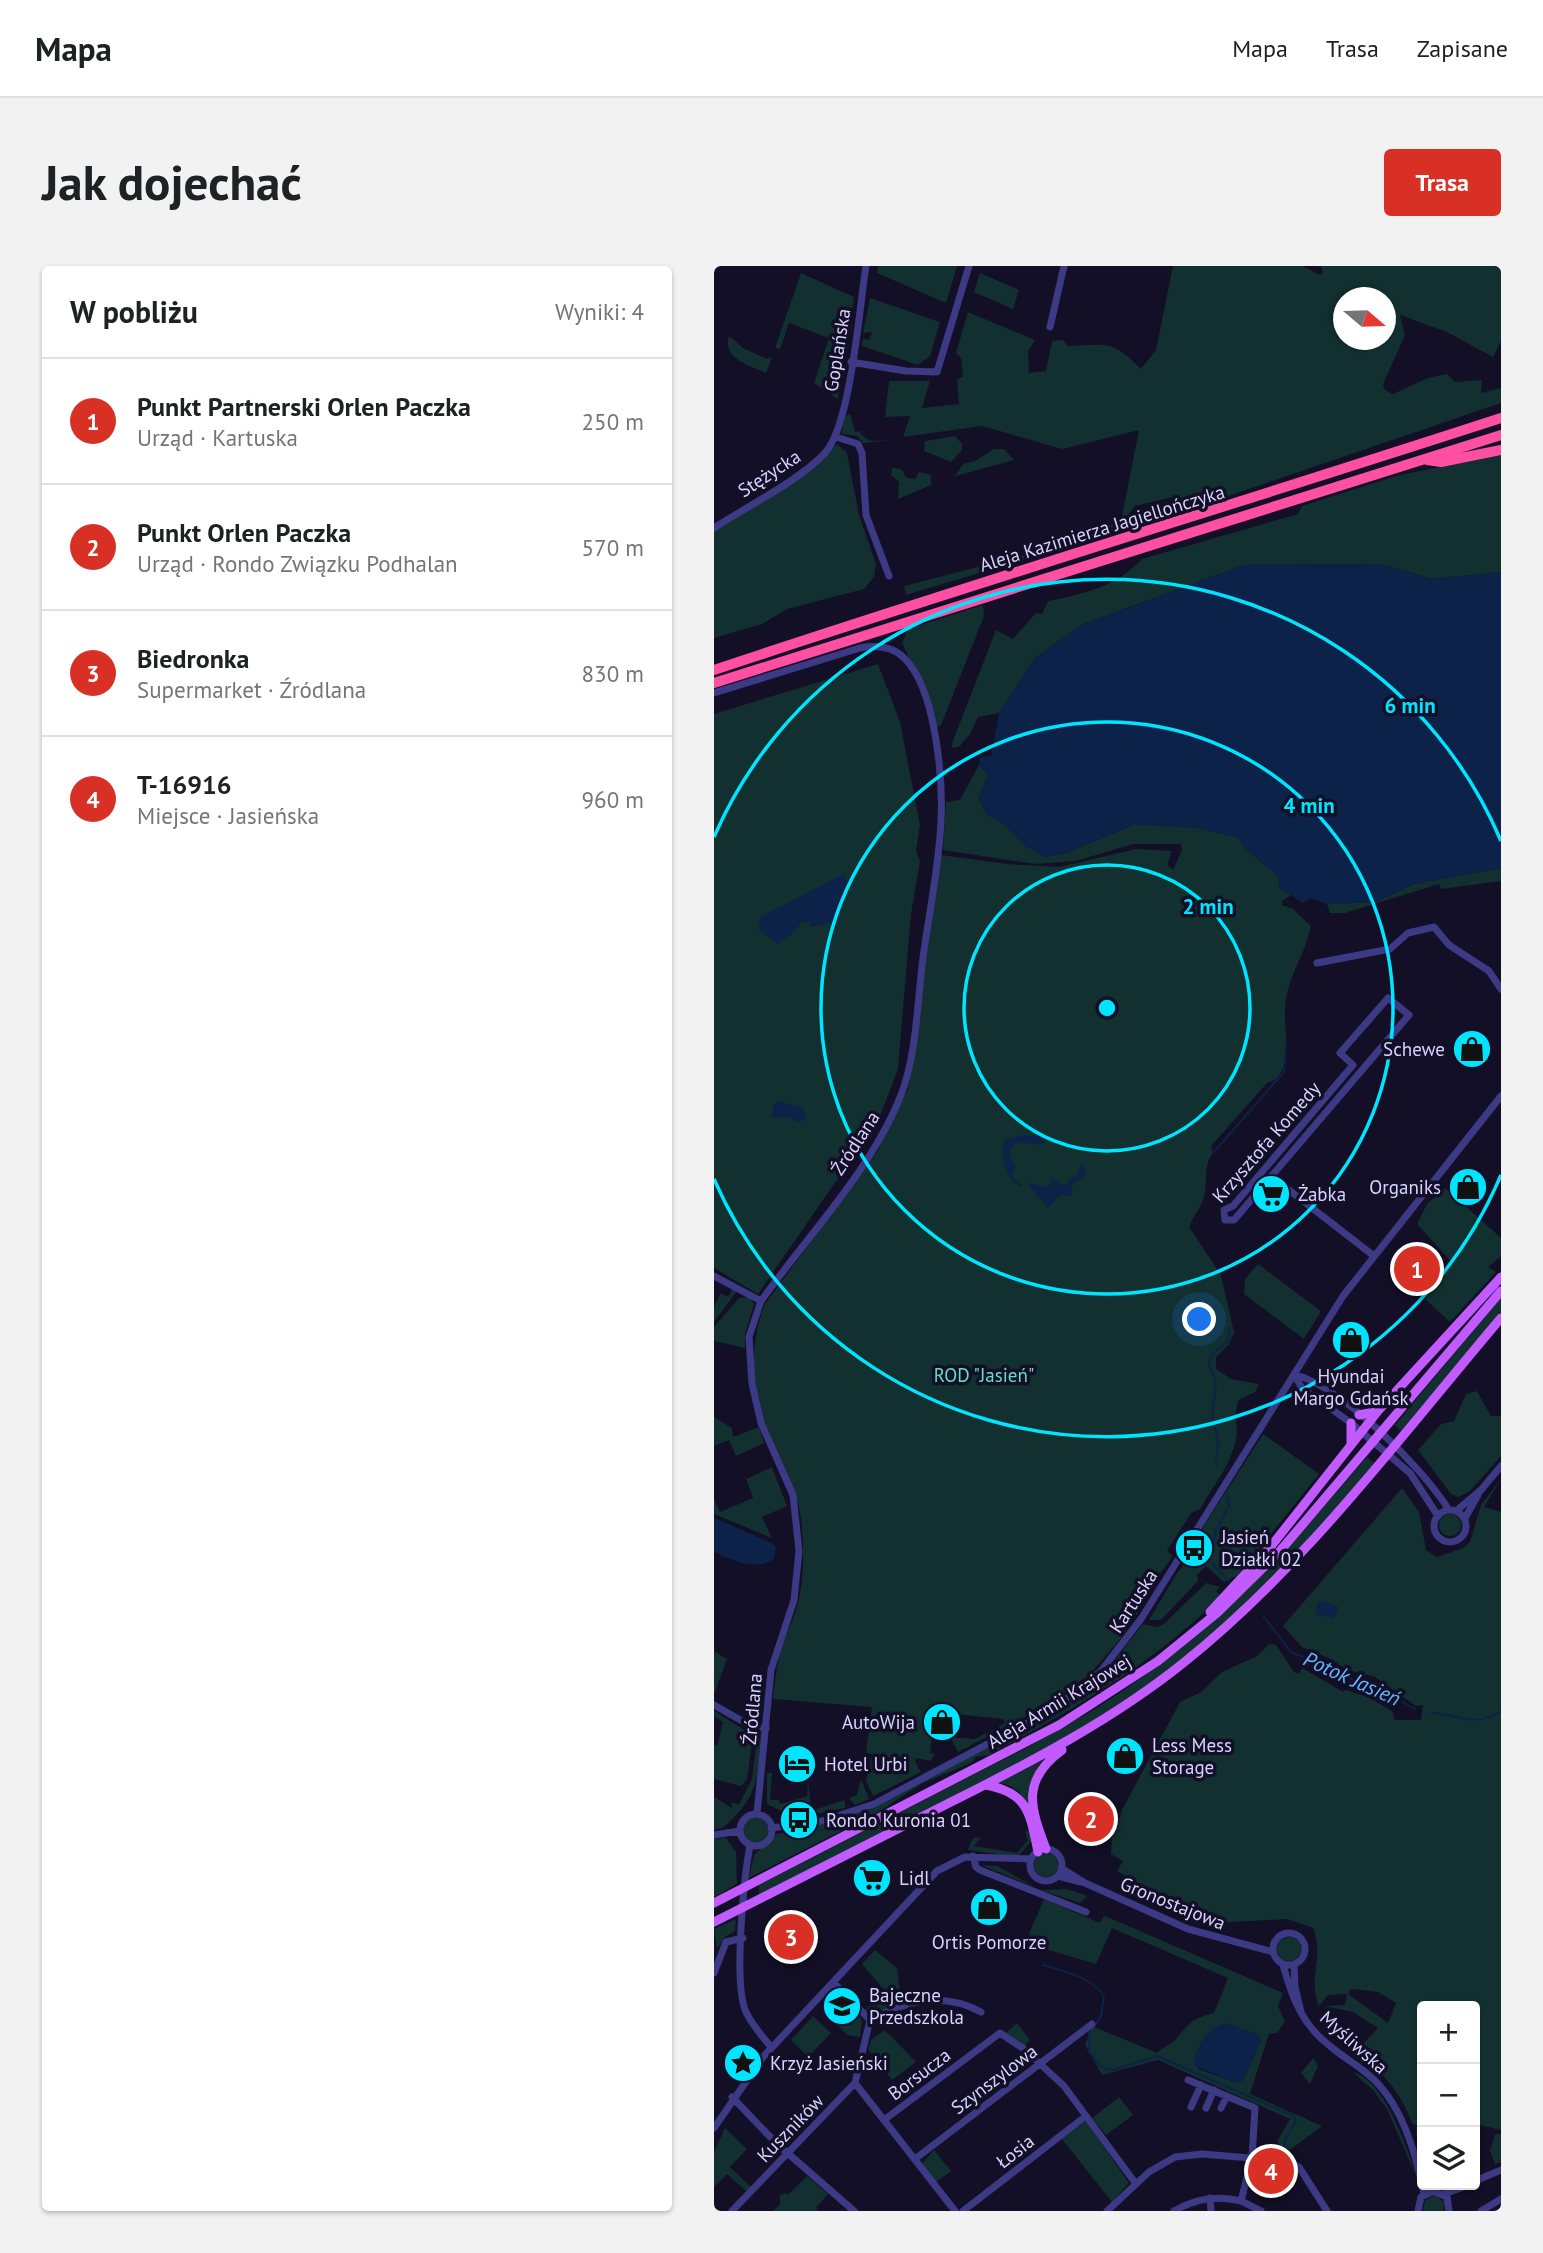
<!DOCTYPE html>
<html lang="pl">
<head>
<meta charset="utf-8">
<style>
	body { margin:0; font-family:"PT Sans",sans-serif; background:#f2f2f2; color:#202124 }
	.controls { position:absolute; right:21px; bottom:21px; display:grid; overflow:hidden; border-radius:7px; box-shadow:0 2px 5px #0004 }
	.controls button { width:63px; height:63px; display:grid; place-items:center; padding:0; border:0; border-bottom:2px solid #e0e0e0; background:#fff; color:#202124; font:35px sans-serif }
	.compass { position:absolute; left:619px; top:21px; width:63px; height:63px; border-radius:50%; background:#fff; box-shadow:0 2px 5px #0004; rotate:109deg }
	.you { position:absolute; left:486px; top:1054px; width:24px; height:24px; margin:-18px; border:5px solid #fff; border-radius:50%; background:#1a73e8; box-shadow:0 0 0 10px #1a73e833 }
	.badge { display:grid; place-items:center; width:46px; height:46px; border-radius:50%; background:#d93025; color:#fff; font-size:23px; font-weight:700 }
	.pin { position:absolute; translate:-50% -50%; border:4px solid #fff; box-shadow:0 2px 7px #0006 }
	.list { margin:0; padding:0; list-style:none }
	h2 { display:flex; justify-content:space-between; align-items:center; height:91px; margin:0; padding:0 28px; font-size:30px }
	h2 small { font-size:23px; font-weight:400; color:#757577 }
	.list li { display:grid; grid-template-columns:46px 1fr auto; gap:21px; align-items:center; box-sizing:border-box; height:126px; padding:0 28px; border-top:2px solid #e0e0e0 }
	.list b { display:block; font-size:26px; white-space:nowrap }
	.list p { margin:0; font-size:23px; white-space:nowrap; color:#757577 }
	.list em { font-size:23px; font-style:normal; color:#757577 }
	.icon { flex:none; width:38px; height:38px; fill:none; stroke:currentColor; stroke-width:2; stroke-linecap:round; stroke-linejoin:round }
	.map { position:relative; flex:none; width:787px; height:1945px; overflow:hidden; border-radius:7px }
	header { display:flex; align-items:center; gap:42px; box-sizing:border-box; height:98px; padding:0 35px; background:#fff; border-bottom:2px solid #e0e0e0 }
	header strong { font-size:33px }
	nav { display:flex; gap:38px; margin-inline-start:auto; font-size:24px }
	.intro { display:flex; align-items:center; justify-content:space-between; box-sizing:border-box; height:168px; padding:0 42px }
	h1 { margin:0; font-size:49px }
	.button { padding:18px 32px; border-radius:7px; background:#d93025; color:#fff; font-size:24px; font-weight:700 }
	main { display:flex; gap:42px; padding:0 42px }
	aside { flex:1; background:#fff; border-radius:7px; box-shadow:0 2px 5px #0004 }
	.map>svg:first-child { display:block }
	.green { fill:#12302f; fill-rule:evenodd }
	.water { fill:#0c2248 }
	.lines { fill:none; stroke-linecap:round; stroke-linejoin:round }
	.stream { stroke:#0c2248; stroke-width:2 }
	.minor { stroke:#3d3a85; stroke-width:7 }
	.major { stroke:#c25bff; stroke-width:9 }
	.highway { stroke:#ff4fa3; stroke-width:10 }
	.ring { fill:none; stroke:#00e5ff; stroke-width:3.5 }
	.labels { text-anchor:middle; stroke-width:7; stroke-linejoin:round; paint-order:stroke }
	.street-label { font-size:19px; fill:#d9d4ff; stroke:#130f26 }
	.poi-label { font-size:19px; fill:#d9d4ff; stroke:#130f26; text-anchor:start }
	.park-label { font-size:19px; fill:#5fe0c0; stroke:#130f26 }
	.water-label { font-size:21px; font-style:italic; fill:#62b6ff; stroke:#130f26 }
	.centre { fill:#00e5ff; stroke:#130f26; stroke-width:3.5 }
	.ring-label { font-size:21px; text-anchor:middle; font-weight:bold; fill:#00e5ff; stroke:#130f26; stroke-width:7; stroke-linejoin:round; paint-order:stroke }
</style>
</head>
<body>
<header>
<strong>Mapa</strong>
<nav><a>Mapa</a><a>Trasa</a><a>Zapisane</a></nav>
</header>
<div class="intro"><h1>Jak dojechać</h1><a class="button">Trasa</a></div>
<main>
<aside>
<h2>W pobliżu<small>Wyniki: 4</small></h2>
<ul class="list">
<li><span class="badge">1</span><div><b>Punkt Partnerski Orlen Paczka</b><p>Urząd · Kartuska</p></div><em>250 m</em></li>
<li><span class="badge">2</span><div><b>Punkt Orlen Paczka</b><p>Urząd · Rondo Związku Podhalan</p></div><em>570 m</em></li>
<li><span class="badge">3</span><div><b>Biedronka</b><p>Supermarket · Źródlana</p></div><em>830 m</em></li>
<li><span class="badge">4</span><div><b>T-16916</b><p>Miejsce · Jasieńska</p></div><em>960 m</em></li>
</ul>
</aside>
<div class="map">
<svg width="787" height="1945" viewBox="0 0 787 1945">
	<rect width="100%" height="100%" fill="#130f26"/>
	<!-- green -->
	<path class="green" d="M164,0H243L232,37L163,7Z
		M459,0H589L606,9L609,6L607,0H787V75L779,91L733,66L686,49L691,69L669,118L671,124L679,128L714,112L733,108L741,116L768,114L767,127L787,122V137L476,243L472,234L463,230L421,240L415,248L417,261L192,329L190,320L325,285L407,255L425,164L348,183L268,160L189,171L196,150L171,151L175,115H216L208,142L245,138L243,113L249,111L247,92L242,87L254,46L321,74L314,85L315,107L332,105L338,75L349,74L354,80C396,79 396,73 427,103L442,84ZM629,32H671V74H629Z
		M87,7L140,31L124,133L100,117L115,72L75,57L66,83L61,82Z
		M266,7L305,24L299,43L260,26Z
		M156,32L226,56L216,90L204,99L148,80L149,72L155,74L158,66L149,67Z
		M15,70L29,82L53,93L58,91L52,107C35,99 8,93 15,70Z
		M136,148L141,166L146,165L147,169L157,175L177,174L149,177L143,170L127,168L131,150Z
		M241,170L248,178V184L237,196L210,185L211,175Z
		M123,178L133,187L145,249L162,298L160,311L150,323L73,343L48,358L0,372V265L103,198Z
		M280,183H290L300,194L241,210L249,198L261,195Z
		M787,188V306L719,313L666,298L530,299L367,359L321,392L285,447L264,451L256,468L246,480L240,482L237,480L282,364L299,373L322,347L328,348L334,335C371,328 403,320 428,293L584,248L588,240L682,210Z
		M178,202L187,203L193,212L201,213L205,206L217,209V219L184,233L185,216L177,209Z
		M269,339L270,350L227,459L222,462L213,431L188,377L194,363Z
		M164,398L186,456L206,559L202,585L206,595L197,648L184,803L165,853L44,1028L0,1002V448Z
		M265,499L274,509L265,532L272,548L290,558L312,580L331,591L352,587L421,558L484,562L524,571L531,582L563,609L566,622L577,629L568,635V639L579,643L597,660C591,691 570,714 571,749C571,769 579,811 553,817L497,880L499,887C489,899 494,916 490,931C488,941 478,951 475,961L507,1009L520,1066L515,1078L502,1091V1103L517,1113L545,1118L541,1126L525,1134C518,1154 525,1157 522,1173C518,1197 498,1222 486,1243L477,1247L453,1285L459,1290L430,1330L424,1347L407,1372L375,1409L332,1440L244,1486L236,1471L261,1473L291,1457L290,1453L221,1446L216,1487L221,1488L217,1495L202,1492L201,1496L207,1506L159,1530L152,1514L158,1488L152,1487L158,1441L59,1433C60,1421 62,1407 64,1397C66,1378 78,1360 83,1341C90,1316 90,1288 88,1262C86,1228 70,1202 56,1172C37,1129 34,1081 51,1038L163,886L194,823L227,589L293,598L345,601L422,583L458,585L453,599L459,604L468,584L467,578H419L362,595L321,598L229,584L232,536L246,534Z
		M787,602V615L727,623L725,618L631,647H616L613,638L661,636L700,618Z
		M731,922L787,972V990L774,1001L782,1006L736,1056L711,1033L738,997L703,958L713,938Z
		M544,998L607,1045L590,1073L530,1028L531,1013Z
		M11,1019L23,1025L0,1056V1041L7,1027L14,1031L18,1024Z
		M35,1031L40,1038L31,1068V1082L0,1075V1061L25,1032Z
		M787,1031V1046L687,1165L681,1159Z
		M763,1125L777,1150H787V1190L756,1225L744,1231L737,1228L704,1184L727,1158L740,1155L752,1128Z
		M0,1151L18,1162L19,1171L45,1161L50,1177L22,1190L15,1174L0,1180Z
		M549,1168L605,1208L524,1309L510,1316L492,1300L483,1309L484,1315L447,1354H435L463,1307L479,1288L490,1260Z
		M653,1191L660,1197C600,1269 538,1341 463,1398C336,1494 186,1558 45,1629V1619C112,1585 180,1550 247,1515C304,1486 361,1458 413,1422C506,1358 580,1276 653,1191Z
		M58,1201L73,1240L48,1251L58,1272L0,1248V1233L6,1246L39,1232L32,1213Z
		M787,1213L770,1241L787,1246V1864L761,1858V1740H708V1884L702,1868L703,1860L698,1857C686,1824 667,1804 639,1784L643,1774L649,1778L664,1762L639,1746L610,1740L631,1739L633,1728L614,1729L605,1740C593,1710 611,1693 599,1662L573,1653L498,1657L468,1638L432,1622L403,1605L409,1595L397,1588L398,1571L409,1542L466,1436L487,1426L508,1406L543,1390L555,1378L562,1379L580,1406L585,1408L588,1402L629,1426L632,1424L654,1431L678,1445L681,1454H707L709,1439L702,1440L661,1411L631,1403L619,1394L588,1381L569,1360L688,1222L705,1246L712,1284L723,1291L749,1282L756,1276L767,1239ZM637,1723L664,1726L682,1737L674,1757L634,1728Z
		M725 1259a11 11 0 1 1 22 0a11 11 0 1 1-22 0Z
		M492,1317L506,1321L502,1325L507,1330C440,1398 358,1444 275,1489L261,1491L259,1496L207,1518L166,1545L35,1612L40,1589L63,1568L123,1555L160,1541L352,1439L391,1407L429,1358L443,1361L450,1358Z
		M0,1385L13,1393L0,1428Z
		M0,1445L39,1469L33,1513L27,1520L0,1513V1479L3,1480L9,1456L0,1450Z
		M44,1465L47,1466C44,1500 47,1524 21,1550C13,1558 12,1562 0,1564V1531L18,1542V1536L25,1539L38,1513Z
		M328,1495C308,1521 317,1542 324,1571C317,1549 313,1519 284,1517Z
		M53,1507H58L56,1534H65L66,1538L93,1530L94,1513L97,1545L131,1534V1542L82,1552L53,1538Z
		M147,1513L155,1533L141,1539L135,1532L143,1529Z
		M28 1564a13 13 0 1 1 26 0a13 13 0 1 1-26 0Z
		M317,1564L319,1573L304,1591L254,1584L259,1572L267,1571L260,1580L303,1587L314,1574L311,1566Z
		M12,1572L22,1586L23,1618L0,1631V1573Z
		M320 1599a12 12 0 1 1 24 0a12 12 0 1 1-24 0Z
		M267,1599L283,1600L319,1620Z
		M353,1623L373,1630L366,1637L327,1624Z
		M330,1633L386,1657L390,1650L396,1652L569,1727L564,1740L571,1756L563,1767L555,1768L536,1828L608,1860L572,1887L564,1886V1874L576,1853L444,1794L388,1809L371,1779L378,1760L443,1787C449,1781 458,1778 462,1773C475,1757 479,1752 500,1747L514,1712L398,1662L382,1698L311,1677ZM491,1773L547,1774L529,1815L521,1816L484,1803L483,1784Z
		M22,1653L21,1665L11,1671L3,1683L0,1663Z
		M563 1683a12 12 0 1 1 24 0a12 12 0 1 1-24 0Z
		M161,1684L183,1702L187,1735L157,1750L151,1744L171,1725L148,1698Z
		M140,1743L148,1754L146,1771L134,1769L124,1760Z
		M99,1750L117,1767L94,1791L77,1774Z
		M303,1757L316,1774L310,1780L292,1767Z
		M171,1764L202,1796L178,1814L154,1783L157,1774Z
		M599,1792L604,1800L596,1818L587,1807Z
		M639,1806C672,1815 695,1887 705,1917L674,1845L660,1825Z
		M405,1831L419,1849L392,1869L378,1852Z
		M372,1855L415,1917L398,1936L348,1873Z
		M11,1862L33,1883L16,1901L37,1921L33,1926L13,1908L0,1921V1886Z
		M781,1868H787V1896L781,1898L776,1885Z
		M220,1884L237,1905L222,1916L208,1897Z
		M93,1910L114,1928L102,1942L104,1945H59L66,1938V1929L71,1927L74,1929Z
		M721,1929L730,1936V1945H709L711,1934Z"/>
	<!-- water -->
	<path class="water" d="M465,237L468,239L467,243L424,256L419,254V248L424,246Z
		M666,298L719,313L787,306V602L700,618L661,636L613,638L597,632L589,637L566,622L563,609L531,582L524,571L484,562L421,558L352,587L331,591L312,580L290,558L272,548L265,532L274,509L265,499L266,491L277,490L285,447L321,392L367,359L530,299Z
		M130,608L133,617L119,656L96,661L97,654L87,657L80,666L63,678L45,664L46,651Z
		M64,835L89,842L92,854L83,856L75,851L57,852L59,840Z
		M309,869L326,870L331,876L326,879L306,876L297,881L296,893L302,899L298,907L300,913L308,919L305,921C292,910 285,889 290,874Z
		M370,898L371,911L359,918L357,930L347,929L334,942L315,920L314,917L334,921L339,913L350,920L359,910L364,909L366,899Z
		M0,1252L58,1277L62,1281L60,1293C42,1305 18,1295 0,1286Z
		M608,1335L625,1341L619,1353L602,1348L603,1337Z
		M513,1757L543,1768L547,1774L529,1815L521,1816L480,1800L479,1795C486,1776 493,1761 513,1757Z"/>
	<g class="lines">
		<!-- stream -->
		<path class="stream" d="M500,886L570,806L572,778
			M502,1198L504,1176L498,1150L502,1117L495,1097L497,1089L514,1075L516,1061
			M497,1289L502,1265L515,1239L513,1229
			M498,1297L516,1316
			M549,1350L578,1387L613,1399L631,1411L663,1421L701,1443
			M717,1447C749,1449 758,1462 787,1445
			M329,1699C353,1706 374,1710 390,1729L387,1750L382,1758
			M375,1764V1786L387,1801L399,1804L443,1790L580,1850L582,1855L571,1873L570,1881"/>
		<!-- minor -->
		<path class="minor" d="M336,61L350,0
			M137,96L192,105L223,106L255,0
			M122,171L144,178L148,187L152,249L175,310
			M0,262C32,241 86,214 111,187C137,158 145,43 152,0
			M0,427L146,382C162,379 178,380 190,392C222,422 229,514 227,555C225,601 215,647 209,692C203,737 203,787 187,829C157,905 94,969 47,1035L35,1071L38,1118L47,1157L79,1229L85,1285L80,1334L57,1404L43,1548
			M603,697L676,683L694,667L720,661L735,679L775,705L787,723
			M674,732L695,749L520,954H511L510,944L519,940L639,799L626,787Z
			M557,910L660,990
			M0,1010L47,1035
			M580,1108C630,1123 707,1200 735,1244
			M580,1109L588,1122L637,1157L696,1207L724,1250
			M720 1260a16 16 0 1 1 32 0a16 16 0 1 1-32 0Z
			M742,1245L767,1224L787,1200
			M751,1252L764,1229
			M0,1439L37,1460L52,1462
			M26 1564a16 16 0 1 1 32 0a16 16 0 1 1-32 0Z
			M57,1562L108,1555L160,1538L338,1444L387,1405L427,1353L629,1030L787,830
			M0,1569L26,1565
			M36,1579C30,1612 19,1718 32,1746C38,1759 48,1770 57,1781
			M316 1599a16 16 0 1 1 32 0a16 16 0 1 1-32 0Z
			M259,1590L262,1601L266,1604L372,1646
			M347,1602L371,1617L474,1663L559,1686
			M344,1610L367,1616
			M559 1683a16 16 0 1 1 32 0a16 16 0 1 1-32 0Z
			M569,1699C578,1731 588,1759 616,1780C632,1794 652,1803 666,1820C691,1848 703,1892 710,1928
			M580,1699L581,1721L587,1746
			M0,1707L12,1676L29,1672
			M119,1716L156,1754
			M156,1754C192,1735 228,1725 267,1746
			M141,1817L241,1945
			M18,1831L62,1877L140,1945
			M477,1841L487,1819
			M492,1842L500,1824
			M507,1842L513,1830
			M170,1854L286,1767L310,1783L350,1820L422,1918
			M0,1862L49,1791L223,1605L251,1591L317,1593
			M201,1893L378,1758
			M761,1915L787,1904
			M730,1928L755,1919
			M496,1932L497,1945
			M527,1935L547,1945
			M18,1945L141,1817L156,1754
			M249,1945L372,1850
			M393,1945L435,1906L461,1891L488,1888L574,1895L585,1901L613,1945
			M460,1945C482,1932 503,1929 527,1935L538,1891L541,1842L474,1814
			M704,1945L707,1931L719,1925L733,1931L735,1945
			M767,1945L787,1933"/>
		<!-- major -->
		<path class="major" d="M645,1149L664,1145
			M637,1177V1157
			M496,1346L558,1279L664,1145L787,1011
			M271,1519C314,1526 316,1547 324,1586
			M332,1583C316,1541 307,1514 348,1484
			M0,1637L345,1459L444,1395L503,1347L566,1285L787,1025
			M0,1656C79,1616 158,1576 237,1536C317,1496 398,1454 468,1398C591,1300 686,1171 787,1052"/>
		<!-- highway -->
		<path class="highway" d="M713,194L727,196L787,184
			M0,404C261,317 525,237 787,152
			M0,417L787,169"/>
	</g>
	<!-- distance rings -->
	<g class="ring">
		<circle cx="393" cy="742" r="143"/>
		<circle cx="393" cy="742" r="286"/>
		<path d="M787 909A428 428 0 0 1 0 913M0 571A428 428 0 0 1 787 575"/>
	</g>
	<!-- icons -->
	<defs>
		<g id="shop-disc" transform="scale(2.0125)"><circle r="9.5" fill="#00e5ff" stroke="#130f26"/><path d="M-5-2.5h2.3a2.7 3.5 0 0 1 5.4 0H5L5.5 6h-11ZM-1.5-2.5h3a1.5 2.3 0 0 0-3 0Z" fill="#111"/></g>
		<g id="supermarket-disc" transform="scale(2.0125)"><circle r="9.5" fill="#00e5ff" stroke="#130f26"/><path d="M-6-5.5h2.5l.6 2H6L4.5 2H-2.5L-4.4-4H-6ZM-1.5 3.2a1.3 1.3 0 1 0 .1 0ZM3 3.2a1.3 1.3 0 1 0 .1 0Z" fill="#111"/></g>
		<g id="bus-disc" transform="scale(2.0125)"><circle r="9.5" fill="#00e5ff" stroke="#130f26"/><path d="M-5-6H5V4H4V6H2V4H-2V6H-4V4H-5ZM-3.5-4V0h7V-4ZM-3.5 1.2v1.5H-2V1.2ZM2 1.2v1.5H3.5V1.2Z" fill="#111"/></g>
		<g id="hotel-disc" transform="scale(2.0125)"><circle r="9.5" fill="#00e5ff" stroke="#130f26"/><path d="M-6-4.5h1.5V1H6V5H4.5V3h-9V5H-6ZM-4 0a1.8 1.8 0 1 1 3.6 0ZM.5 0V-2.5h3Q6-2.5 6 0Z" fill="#111"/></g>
		<g id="school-disc" transform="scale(2.0125)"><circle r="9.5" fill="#00e5ff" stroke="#130f26"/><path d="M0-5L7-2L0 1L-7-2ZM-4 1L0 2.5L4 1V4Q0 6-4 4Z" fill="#111"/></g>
		<g id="sight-disc" transform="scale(2.0125)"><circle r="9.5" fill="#00e5ff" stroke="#130f26"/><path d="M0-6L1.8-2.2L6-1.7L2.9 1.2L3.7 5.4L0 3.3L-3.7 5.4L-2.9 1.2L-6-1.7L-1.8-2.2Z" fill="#111"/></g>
	</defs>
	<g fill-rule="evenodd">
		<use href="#shop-disc" x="758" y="783"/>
		<use href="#shop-disc" x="754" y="921"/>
		<use href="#supermarket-disc" x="557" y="928"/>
		<use href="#shop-disc" x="637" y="1074"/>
		<use href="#bus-disc" x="480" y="1282"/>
		<use href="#shop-disc" x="228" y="1456"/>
		<use href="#shop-disc" x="411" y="1490"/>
		<use href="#hotel-disc" x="83" y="1498"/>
		<use href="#bus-disc" x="85" y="1554"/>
		<use href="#supermarket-disc" x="158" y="1612"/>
		<use href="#shop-disc" x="275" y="1641"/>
		<use href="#school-disc" x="128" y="1740"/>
		<use href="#sight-disc" x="29" y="1797"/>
	</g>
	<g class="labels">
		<!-- street labels -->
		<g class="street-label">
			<text transform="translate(123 84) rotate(-81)" y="7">Goplańska</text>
			<text transform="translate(55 207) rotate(-33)" y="7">Stężycka</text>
			<text transform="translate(388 262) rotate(-17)" y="7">Aleja Kazimierza Jagiellończyka</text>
			<text transform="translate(552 876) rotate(-49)" y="7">Krzysztofa Komedy</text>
			<text transform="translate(141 877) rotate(-57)" y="7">Źródlana</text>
			<text transform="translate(419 1335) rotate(-57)" y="7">Kartuska</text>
			<text transform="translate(345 1435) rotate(-31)" y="7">Aleja Armii Krajowej</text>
			<text transform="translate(38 1443) rotate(-85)" y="7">Źródlana</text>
			<text transform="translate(459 1637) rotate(22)" y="7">Gronostajowa</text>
			<text transform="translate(640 1776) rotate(42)" y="7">Myśliwska</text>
			<text transform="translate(205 1808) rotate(-37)" y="7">Borsucza</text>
			<text transform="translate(280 1813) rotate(-37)" y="7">Szynszylowa</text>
			<text transform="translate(76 1862) rotate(-46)" y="7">Kuszników</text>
			<text transform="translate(301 1885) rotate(-38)" y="7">Łosia</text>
		</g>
		<!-- poi labels -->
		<g class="poi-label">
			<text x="731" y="790" text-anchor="end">Schewe</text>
			<text x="727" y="928" text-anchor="end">Organiks</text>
			<text x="584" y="935">Żabka</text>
			<text x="637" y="1117" text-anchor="middle">Hyundai<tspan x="637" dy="22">Margo Gdańsk</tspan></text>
			<text x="507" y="1278">Jasień<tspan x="507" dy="22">Działki 02</tspan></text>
			<text x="201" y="1463" text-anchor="end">AutoWija</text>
			<text x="438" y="1486">Less Mess<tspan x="438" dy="22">Storage</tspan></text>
			<text x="110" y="1505">Hotel Urbi</text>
			<text x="112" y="1561">Rondo Kuronia 01</text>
			<text x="185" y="1619">Lidl</text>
			<text x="275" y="1683" text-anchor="middle">Ortis Pomorze</text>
			<text x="155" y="1736">Bajeczne<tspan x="155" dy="22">Przedszkola</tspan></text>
			<text x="56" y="1804">Krzyż Jasieński</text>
		</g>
		<!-- park labels -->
		<g class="park-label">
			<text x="270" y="1116">ROD "Jasień"</text>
		</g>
		<!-- water labels -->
		<g class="water-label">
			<text transform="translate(638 1413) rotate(24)" y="7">Potok Jasień</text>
		</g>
	</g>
	<circle cx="393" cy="742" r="10" class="centre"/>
	<g class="ring-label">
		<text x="696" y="447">6 min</text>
		<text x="595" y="547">4 min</text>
		<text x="494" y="648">2 min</text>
	</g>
</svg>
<div class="controls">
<button>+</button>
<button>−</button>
<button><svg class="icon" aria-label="layers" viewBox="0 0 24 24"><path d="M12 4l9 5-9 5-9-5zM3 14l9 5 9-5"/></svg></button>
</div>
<svg class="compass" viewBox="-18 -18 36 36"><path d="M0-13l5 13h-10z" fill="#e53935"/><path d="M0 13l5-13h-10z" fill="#757577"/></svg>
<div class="you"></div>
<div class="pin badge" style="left:703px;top:1003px">1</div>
<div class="pin badge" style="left:377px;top:1553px">2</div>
<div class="pin badge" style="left:77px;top:1671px">3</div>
<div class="pin badge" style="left:557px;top:1905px">4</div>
</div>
</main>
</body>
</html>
